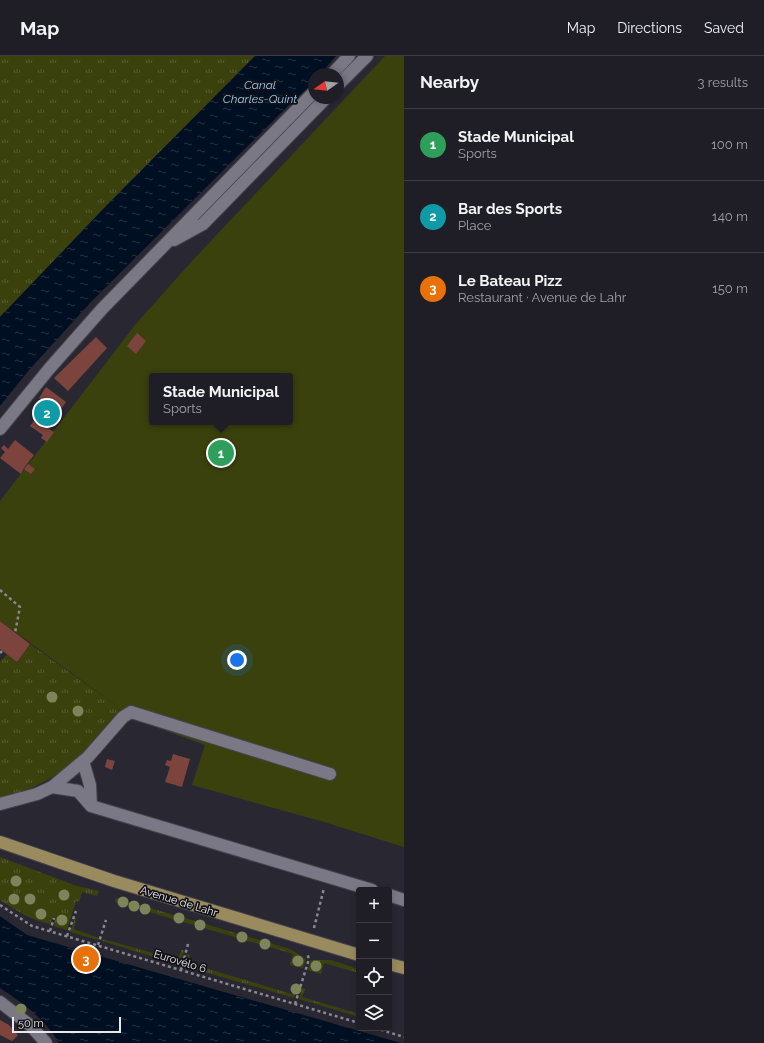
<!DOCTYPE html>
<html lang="en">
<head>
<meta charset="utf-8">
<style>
	body { margin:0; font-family:Raleway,sans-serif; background:#2c2b32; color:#f1f3f6 }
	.controls { position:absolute; right:12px; bottom:12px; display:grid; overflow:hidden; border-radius:4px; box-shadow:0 2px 6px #0003 }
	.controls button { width:36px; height:36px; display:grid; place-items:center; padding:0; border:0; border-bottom:1px solid #3c3c43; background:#1f1e26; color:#f1f3f6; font:20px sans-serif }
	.compass { position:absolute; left:308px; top:12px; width:36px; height:36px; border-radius:50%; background:#1f1e26; box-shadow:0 2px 6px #0003; rotate:256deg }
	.scale { position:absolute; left:12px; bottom:10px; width:109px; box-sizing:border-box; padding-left:4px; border:2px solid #e7e7ed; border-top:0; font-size:11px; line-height:14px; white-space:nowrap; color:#e7e7ed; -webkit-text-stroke:3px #121116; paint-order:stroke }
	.you { position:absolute; left:237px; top:604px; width:14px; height:14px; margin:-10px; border:3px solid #fff; border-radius:50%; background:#1a73e8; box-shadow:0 0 0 6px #1a73e833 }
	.badge { display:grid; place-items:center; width:26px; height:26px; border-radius:50%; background:#ea580c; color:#fff; font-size:13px; font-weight:700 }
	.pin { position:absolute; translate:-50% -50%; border:2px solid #fff; box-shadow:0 1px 4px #0006 }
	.popup { position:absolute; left:149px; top:317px; width:144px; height:52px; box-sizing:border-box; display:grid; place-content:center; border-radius:4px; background:#1f1e26; filter:drop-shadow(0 1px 3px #0005); font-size:13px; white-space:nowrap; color:#a1a2a7 }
	.popup b { font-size:15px; color:#f1f3f6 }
	.popup::after { content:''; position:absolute; left:50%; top:100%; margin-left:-8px; border:8px solid transparent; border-top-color:#1f1e26 }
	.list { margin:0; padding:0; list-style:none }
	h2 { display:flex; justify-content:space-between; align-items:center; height:52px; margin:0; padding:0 16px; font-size:17px }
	h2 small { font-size:13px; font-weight:400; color:#a1a2a7 }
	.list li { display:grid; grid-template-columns:26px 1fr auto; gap:12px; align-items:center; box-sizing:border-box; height:72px; padding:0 16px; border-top:1px solid #3c3c43 }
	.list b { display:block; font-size:15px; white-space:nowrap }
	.list p { margin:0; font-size:13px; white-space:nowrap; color:#a1a2a7 }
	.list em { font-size:13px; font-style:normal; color:#a1a2a7 }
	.icon { flex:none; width:22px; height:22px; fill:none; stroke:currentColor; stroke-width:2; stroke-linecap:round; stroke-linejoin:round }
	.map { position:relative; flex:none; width:404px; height:987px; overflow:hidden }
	header { display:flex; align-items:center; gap:24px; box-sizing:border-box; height:56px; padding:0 20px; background:#1f1e26; border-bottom:1px solid #3c3c43 }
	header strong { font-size:19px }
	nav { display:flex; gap:22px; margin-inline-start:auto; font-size:14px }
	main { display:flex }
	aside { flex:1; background:#1f1e26 }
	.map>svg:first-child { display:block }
	.grass { fill:url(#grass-tufts) }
	.pitch { fill:#3b410d; fill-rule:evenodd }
	.water { fill:url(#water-ripples) }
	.building { fill:#7c443c }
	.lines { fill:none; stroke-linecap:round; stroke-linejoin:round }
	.minor-casing { stroke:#45444c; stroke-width:14 }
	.major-casing { stroke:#45444c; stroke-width:14 }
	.path { stroke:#888890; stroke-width:2.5; stroke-dasharray:3 3; stroke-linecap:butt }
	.minor { stroke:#7a7884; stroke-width:12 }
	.major { stroke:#9a8b5e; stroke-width:12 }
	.tree { fill:#7d835a }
	.labels { text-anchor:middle; stroke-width:3.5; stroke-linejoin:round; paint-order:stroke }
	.street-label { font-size:11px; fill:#e7e7ed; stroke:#121116 }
	.water-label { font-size:12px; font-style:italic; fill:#93caf8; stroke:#121116 }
</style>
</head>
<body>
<header>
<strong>Map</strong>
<nav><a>Map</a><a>Directions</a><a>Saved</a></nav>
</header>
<main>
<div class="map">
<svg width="404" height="987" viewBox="0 0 404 987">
	<defs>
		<pattern id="grass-tufts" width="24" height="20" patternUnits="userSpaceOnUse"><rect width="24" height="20" fill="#3b410d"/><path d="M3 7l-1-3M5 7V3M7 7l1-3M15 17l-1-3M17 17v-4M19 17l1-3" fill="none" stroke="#575c31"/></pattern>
		<pattern id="water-ripples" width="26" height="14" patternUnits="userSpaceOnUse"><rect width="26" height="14" fill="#001022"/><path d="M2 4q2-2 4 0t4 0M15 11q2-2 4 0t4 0" fill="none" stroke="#253342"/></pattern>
	</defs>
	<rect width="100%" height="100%" fill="#292832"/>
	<!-- grass -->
	<path class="grass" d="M0,0H255L107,149L0,261Z
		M30,588L117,650L120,658C110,670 101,683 90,693C65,716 32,734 0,745V606L7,598L17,606Z
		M0,801L77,830L99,835L97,840L82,836L79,846L76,845L67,874L54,870L55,863L52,862L50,868C31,864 16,855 0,844Z
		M116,842L290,893L306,903L303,912L290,909L293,898L115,846Z
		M75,862H76L74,873L99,882L98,884L70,876Z
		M103,883L178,904L181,894H184L180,909L102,885Z
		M187,898L190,899L188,907L292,938L296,927L299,928L294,942L184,910Z
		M311,904H330L359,913V917L324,907L321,918L308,914Z
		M302,932L305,933L302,941L359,958V961L299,943Z"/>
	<!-- pitch -->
	<path class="pitch" d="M385,0H404V791L324,766L192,729L205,689L120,658L117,650L0,565V445L135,269L193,204ZM152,320H290V366H152Z"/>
	<!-- water -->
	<path class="water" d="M255,0H336L320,18H314V25L311,29L289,49L91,246L30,313L0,350V261L107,149Z
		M0,860L27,879L401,987H59C45,963 23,947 0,932Z"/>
	<!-- building -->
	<path class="building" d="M137,277L146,285L136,298L127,290Z
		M96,281L107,292L68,335L54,322Z
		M46,331L66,346L60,355L54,350L52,352L50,350L49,353L58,360L56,364L58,365L55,368L53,367L49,373L54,376L47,386L41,382L43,379L30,370L46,348L39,342Z
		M15,384L34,399L24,412L21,418L0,402L5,396L1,392L4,389L8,393Z
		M28,408L35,413L31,418L24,413Z
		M0,565L30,588L17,606L0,593Z
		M173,698L190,703L182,731L165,726L170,711L165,709L167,704L171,705Z
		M107,703L115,705L112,714L105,711Z
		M0,964L9,969L18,979L12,985L0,979Z"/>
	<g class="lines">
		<!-- minor casing -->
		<g class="minor-casing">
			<path id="minor" d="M332,18L349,0
				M338,29L367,0
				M174,184L203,168L326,42
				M0,373L49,313L102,253L314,36
				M83,705L90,729L91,750
				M52,731L78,735L91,750L372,834
				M0,748L37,738L52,731L88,701L123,661L131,656L330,718
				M389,839L404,844
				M0,946L31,970L46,987"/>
		</g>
		<!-- major casing -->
		<g class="major-casing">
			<path id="major" d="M0,786L114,825L359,899
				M389,908L404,912"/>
		</g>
		<!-- path -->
		<path class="path" d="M0,534L20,551L15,577
			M0,597L2,595
			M0,849L32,870L359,967
			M314,872L324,832
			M50,875L54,862
			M67,880L76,855
			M98,889L106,864
			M181,914L188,888
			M295,948L309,903L307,897
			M375,972L404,981"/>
		<!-- minor -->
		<use href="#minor" class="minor"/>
		<!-- major -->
		<use href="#major" class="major"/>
	</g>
	<!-- trees -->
	<g class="tree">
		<circle cx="52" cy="641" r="5.5"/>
		<circle cx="78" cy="655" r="5.5"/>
		<circle cx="16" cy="825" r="5.5"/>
		<circle cx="64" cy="839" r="5.5"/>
		<circle cx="14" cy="843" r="5.5"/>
		<circle cx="30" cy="843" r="5.5"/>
		<circle cx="123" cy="846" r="5.5"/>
		<circle cx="134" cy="850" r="5.5"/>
		<circle cx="145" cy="853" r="5.5"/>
		<circle cx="41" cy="858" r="5.5"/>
		<circle cx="179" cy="862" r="5.5"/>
		<circle cx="62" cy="864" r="5.5"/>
		<circle cx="200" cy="869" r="5.5"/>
		<circle cx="242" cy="881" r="5.5"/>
		<circle cx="265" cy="888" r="5.5"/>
		<circle cx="298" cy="905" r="5.5"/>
		<circle cx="316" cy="910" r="5.5"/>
		<circle cx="296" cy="933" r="5.5"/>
		<circle cx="21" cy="953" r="5.5"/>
	</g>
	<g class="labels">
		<!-- street labels -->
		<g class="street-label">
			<text transform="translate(179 845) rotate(17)" y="4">Avenue de Lahr</text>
			<text transform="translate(180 905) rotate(17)" y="4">Eurovélo 6</text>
		</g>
		<!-- water labels -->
		<g class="water-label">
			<text x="260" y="33">Canal<tspan x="260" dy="14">Charles-Quint</tspan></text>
		</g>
	</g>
</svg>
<div class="controls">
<button>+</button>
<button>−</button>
<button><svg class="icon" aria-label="locate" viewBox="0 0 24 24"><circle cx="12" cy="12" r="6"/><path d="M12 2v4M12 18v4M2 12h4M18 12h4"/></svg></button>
<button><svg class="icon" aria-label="layers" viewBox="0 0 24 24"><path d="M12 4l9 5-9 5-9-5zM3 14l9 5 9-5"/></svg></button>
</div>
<svg class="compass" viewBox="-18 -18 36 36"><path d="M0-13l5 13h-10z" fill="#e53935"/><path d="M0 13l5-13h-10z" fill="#a1a2a7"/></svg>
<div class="scale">50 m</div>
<div class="you"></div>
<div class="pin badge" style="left:221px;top:397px;background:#2e9e5b">1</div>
<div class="popup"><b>Stade Municipal</b>Sports</div>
<div class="pin badge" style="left:47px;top:357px;background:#0f9aa8">2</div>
<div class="pin badge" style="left:86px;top:903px;background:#e8710a">3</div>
</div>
<aside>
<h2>Nearby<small>3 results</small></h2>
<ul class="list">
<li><span class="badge" style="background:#2e9e5b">1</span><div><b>Stade Municipal</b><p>Sports</p></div><em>100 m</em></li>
<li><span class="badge" style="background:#0f9aa8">2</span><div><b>Bar des Sports</b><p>Place</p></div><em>140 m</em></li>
<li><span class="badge" style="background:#e8710a">3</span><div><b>Le Bateau Pizz</b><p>Restaurant · Avenue de Lahr</p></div><em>150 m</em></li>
</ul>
</aside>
</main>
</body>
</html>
